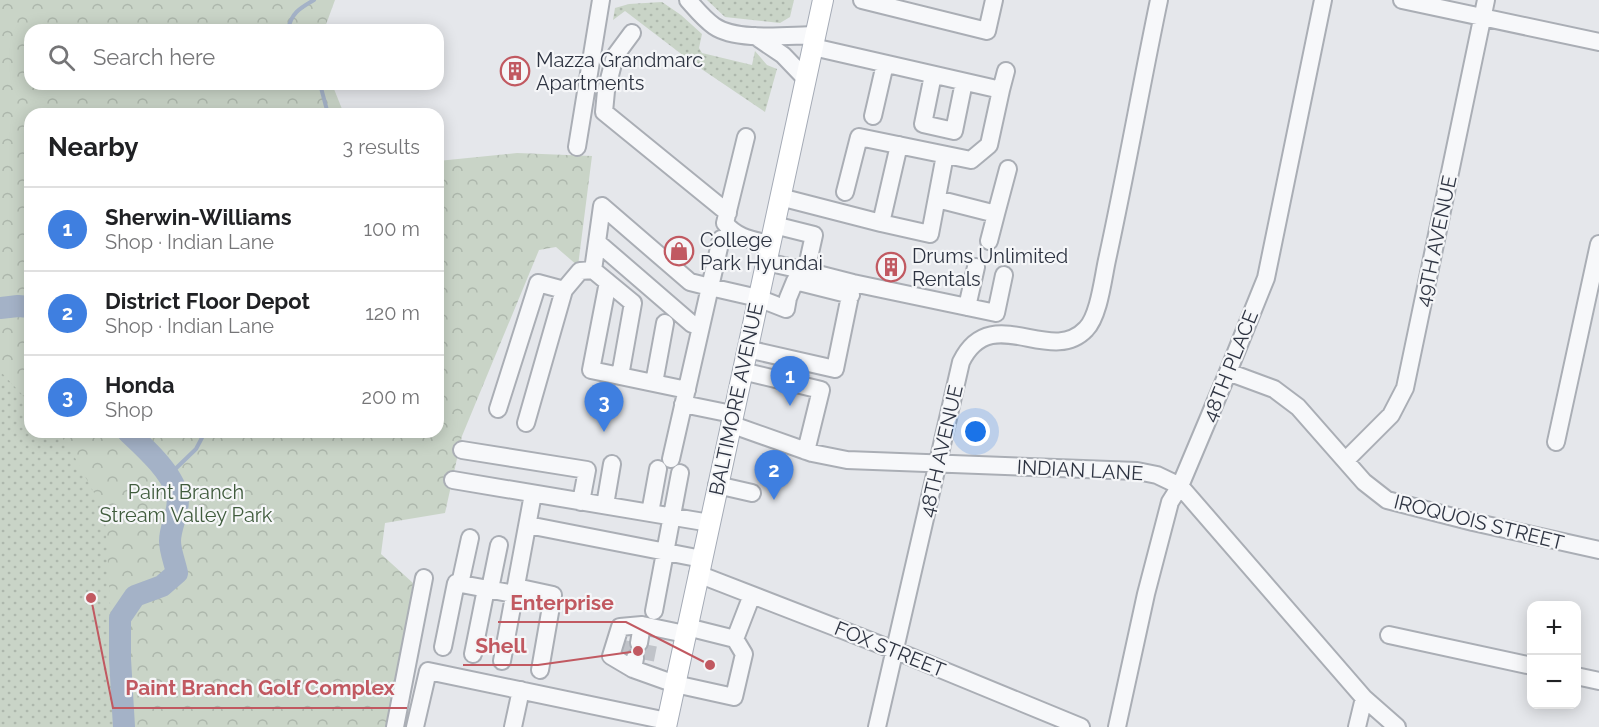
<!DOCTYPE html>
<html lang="en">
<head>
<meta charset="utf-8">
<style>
	body { margin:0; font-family:Raleway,sans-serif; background:#f2f2f2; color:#202124 }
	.controls { position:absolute; right:18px; bottom:18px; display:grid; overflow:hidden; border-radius:12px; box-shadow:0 3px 15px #0003 }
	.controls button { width:54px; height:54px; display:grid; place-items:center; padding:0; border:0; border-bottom:2px solid #e0e0e0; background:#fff; color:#202124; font:30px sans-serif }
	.you { position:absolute; left:976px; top:432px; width:21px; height:21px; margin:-15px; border:4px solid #fff; border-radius:50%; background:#1a73e8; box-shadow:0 0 0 9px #1a73e833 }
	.badge { display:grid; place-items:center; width:39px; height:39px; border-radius:50%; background:#0f766e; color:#fff; font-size:20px; font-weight:700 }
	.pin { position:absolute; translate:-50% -50px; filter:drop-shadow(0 2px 3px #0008) }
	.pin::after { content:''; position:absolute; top:32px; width:21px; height:18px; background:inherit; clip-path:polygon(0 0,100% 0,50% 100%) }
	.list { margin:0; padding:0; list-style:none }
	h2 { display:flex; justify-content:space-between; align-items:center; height:78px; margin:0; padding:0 24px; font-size:26px }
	h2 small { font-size:20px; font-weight:400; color:#757577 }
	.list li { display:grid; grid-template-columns:39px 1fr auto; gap:18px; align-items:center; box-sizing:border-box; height:84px; padding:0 24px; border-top:2px solid #e0e0e0 }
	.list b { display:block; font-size:22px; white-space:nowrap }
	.list p { margin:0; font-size:20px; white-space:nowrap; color:#757577 }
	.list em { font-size:20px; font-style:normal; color:#757577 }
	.icon { flex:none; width:33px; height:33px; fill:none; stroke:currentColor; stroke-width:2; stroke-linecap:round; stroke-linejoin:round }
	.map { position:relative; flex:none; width:1599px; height:727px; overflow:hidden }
	.search { position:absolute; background:#fff; box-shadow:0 3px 15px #0003; left:24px; top:24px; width:420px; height:66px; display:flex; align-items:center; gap:15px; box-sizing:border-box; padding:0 21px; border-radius:18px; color:#757577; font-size:22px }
	.panel { position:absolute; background:#fff; box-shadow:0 3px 15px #0003; left:24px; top:108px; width:420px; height:330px; border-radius:18px }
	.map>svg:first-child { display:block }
	.green { fill:url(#green-dots) }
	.forest { fill:url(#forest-crowns) }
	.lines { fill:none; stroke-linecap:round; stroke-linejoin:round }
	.stream { stroke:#a4b2c7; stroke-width:4 }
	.river { stroke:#a4b2c7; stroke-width:22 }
	.minor-tunnel { stroke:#c0c3c9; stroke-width:16; stroke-dasharray:16 8; stroke-linecap:butt }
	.minor-casing { stroke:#aaaeb5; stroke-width:20 }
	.major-casing { stroke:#a5abb6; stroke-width:22 }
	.minor { stroke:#f7f8fa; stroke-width:16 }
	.major { stroke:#fff; stroke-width:20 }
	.labels { text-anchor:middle; stroke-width:4.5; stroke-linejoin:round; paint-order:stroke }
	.poi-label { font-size:20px; fill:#2e3442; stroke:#f5f6f8; text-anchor:start }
	.street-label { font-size:20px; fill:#2e3442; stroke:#f5f6f8 }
	.park-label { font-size:20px; fill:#405c3d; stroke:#f5f6f8 }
	.leader { fill:none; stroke:#c15961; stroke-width:2 }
	.callout-dot { fill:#c15961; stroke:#f5f6f8; stroke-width:2 }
	.callout-label { font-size:21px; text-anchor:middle; font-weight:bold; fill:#c15961; stroke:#f5f6f8; stroke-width:4.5; stroke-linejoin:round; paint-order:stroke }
</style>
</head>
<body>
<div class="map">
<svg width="1599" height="727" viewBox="0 0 1599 727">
	<defs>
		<pattern id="green-dots" width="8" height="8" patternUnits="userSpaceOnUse" patternTransform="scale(1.5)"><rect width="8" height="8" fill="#c9d4c7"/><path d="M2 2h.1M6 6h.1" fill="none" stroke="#adb7ac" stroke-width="1.8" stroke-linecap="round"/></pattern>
		<pattern id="forest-crowns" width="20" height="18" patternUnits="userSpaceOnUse" patternTransform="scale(1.5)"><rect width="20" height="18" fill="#c9d4c7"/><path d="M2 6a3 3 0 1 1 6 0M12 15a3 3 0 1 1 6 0" fill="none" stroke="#adb7ac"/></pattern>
	</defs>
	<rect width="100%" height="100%" fill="#e5e7eb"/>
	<!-- green -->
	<path class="green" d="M707,0H794L790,17L780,23L725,17Z
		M662,2L681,15L702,34L699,48L702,53L752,65L755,51L767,65L777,69L765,112L697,66L625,11L613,20L615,8L629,4Z
		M0,57L30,84V432H249L201,727H0Z"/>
	<!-- forest -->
	<path class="forest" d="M0,0H335L324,30H30V84H332L344,114H30V403L0,371Z
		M517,153L592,156L578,266L556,247L539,250L462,436L445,513L385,523L381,554L413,583L390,727H117L105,513L67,443L56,432H438V161Z"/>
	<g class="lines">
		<!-- stream -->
		<path class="stream" d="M288,30C291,13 300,8 314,0
			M320,84L328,114
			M168,476L196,449L205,432"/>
		<!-- river -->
		<path class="river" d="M0,308L18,306L30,307
			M124,727L120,659V618L135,596L162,586L177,573C175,563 170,551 170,541C170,525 181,510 177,494C172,472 144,447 128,432"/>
		<!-- minor-tunnel -->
		<path class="minor-tunnel" d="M626,656L629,641
			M646,660L649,645"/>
		<!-- minor casing -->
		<g class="minor-casing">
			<path id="minor" d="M688,0C696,9 704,19 714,26C737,42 789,35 816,35
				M862,0L987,31L994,0
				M1402,0L1599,42
				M632,33L615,56L606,91L604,112L728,213
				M755,36L783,55L806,79
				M813,47L1001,90L1006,71
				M933,75L923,124L954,131L964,82
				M873,116L885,64
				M746,137L725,223C736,238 753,240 770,244
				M577,147L601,0
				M845,192L859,137L971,160L989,145L1001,90
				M780,197L881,223L899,145
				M937,199L996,214L1008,169
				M881,223L930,234L945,155
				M721,239L710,287L758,298L786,309L788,298L795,281L851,295
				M989,241L996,214
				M597,242L602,206L690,282L710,287L671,459
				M766,262L806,271L814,235L774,225
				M806,271L853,283L996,313L1004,275
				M608,282L591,370L620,376L633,303L593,270L597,242L692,324L701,326
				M967,307L976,267
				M747,349L835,369L852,286
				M742,371L821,390L806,451
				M1228,372L1274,389L1298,407L1364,482L1387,500L1473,522L1599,550
				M620,376L687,390
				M654,383L665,323
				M683,404L732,414
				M498,409L538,283L564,290
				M526,423L564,290L580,271L593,270
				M730,424L812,453L847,460L1137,471L1157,475L1180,486L1364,698L1397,727
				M1556,442L1599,244
				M462,450L587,470L581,502
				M1346,460L1391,415L1405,388L1486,0
				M453,480L710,523
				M717,485L752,493
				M605,505L612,464
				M650,513L658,469
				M528,525L702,559
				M698,574L894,650L1081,727
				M460,584L470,538
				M516,587L553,595L540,670
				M490,589L499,545
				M654,611L680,473
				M1389,635L1532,666
				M735,639L752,595
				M639,643L642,625L685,634
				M443,647L456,583L514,594
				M473,654L486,589
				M635,658L633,669L675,684L734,697L744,654L735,639L687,627
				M502,661L533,494
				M633,669L611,656L620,627L642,625
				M1576,676L1599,681
				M395,727L424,578
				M415,727L428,671L667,721
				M513,727L521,690
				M877,727L961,362C991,300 1050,367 1086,329C1099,316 1103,278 1107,260C1126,173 1141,86 1159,0
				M1117,727L1146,594L1170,502L1180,486L1228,372L1266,278L1323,0
				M1357,727L1364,698"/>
		</g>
		<!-- major casing -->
		<g class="major-casing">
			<path id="major" d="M666,727L823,0"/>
		</g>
		<!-- minor -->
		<use href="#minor" class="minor"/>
		<!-- major -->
		<use href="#major" class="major"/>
	</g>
	<!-- icons -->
	<defs>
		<g id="building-ring" transform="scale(1.5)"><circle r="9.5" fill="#f5f6f8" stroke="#c15961" stroke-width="1.5"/><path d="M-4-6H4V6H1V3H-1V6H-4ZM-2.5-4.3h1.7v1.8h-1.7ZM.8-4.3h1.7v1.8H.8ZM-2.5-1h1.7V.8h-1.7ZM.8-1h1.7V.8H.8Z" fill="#c15961"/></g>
		<g id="shop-ring" transform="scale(1.5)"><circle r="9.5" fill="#f5f6f8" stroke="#c15961" stroke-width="1.5"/><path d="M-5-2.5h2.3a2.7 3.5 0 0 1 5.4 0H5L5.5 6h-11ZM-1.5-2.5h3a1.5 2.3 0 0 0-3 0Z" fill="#c15961"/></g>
	</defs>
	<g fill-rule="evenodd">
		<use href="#building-ring" x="515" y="71"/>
		<use href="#shop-ring" x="679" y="251"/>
		<use href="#building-ring" x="891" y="267"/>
	</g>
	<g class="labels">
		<!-- poi labels -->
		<g class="poi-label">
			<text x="536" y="67">Mazza Grandmarc<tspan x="536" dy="23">Apartments</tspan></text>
			<text x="700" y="247">College<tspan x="700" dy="23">Park Hyundai</tspan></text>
			<text x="912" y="263">Drums Unlimited<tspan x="912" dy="23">Rentals</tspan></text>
		</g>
		<!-- street labels -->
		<g class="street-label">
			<text transform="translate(1436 241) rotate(-78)" y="7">49TH AVENUE</text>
			<text transform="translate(1230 366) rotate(-68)" y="7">48TH PLACE</text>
			<text transform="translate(736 399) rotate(-78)" y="7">BALTIMORE AVENUE</text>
			<text transform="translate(941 451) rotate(-77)" y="7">48TH AVENUE</text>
			<text transform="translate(1080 470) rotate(3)" y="7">INDIAN LANE</text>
			<text transform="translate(1479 522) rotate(14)" y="7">IROQUOIS STREET</text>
			<text transform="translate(890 649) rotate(22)" y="7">FOX STREET</text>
		</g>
		<!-- park labels -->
		<g class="park-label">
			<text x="186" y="499">Paint Branch<tspan x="186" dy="23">Stream Valley Park</tspan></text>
		</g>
	</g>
	<!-- callouts -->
	<path class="leader" d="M710 665L626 622H498M638 651L538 665H463M91 598L113 708H407"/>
	<g class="callout-dot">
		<circle cx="710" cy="665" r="6"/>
		<circle cx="638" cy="651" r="6"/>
		<circle cx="91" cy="598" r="6"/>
	</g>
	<g class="callout-label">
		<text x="562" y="610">Enterprise</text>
		<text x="501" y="653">Shell</text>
		<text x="260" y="695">Paint Branch Golf Complex</text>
	</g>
</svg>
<div class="controls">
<button>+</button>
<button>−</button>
</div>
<div class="you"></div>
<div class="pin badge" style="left:790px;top:406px;background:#3f7fe0">1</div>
<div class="pin badge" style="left:774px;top:500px;background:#3f7fe0">2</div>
<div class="pin badge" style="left:604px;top:432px;background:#3f7fe0">3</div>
<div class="search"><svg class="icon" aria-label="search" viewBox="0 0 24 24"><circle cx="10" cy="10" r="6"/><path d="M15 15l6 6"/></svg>Search here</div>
<section class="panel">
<h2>Nearby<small>3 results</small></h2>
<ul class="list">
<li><span class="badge" style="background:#3f7fe0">1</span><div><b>Sherwin-Williams</b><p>Shop · Indian Lane</p></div><em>100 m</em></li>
<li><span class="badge" style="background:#3f7fe0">2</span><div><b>District Floor Depot</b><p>Shop · Indian Lane</p></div><em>120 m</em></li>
<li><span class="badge" style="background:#3f7fe0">3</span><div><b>Honda</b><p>Shop</p></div><em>200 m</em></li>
</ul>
</section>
</div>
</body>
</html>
